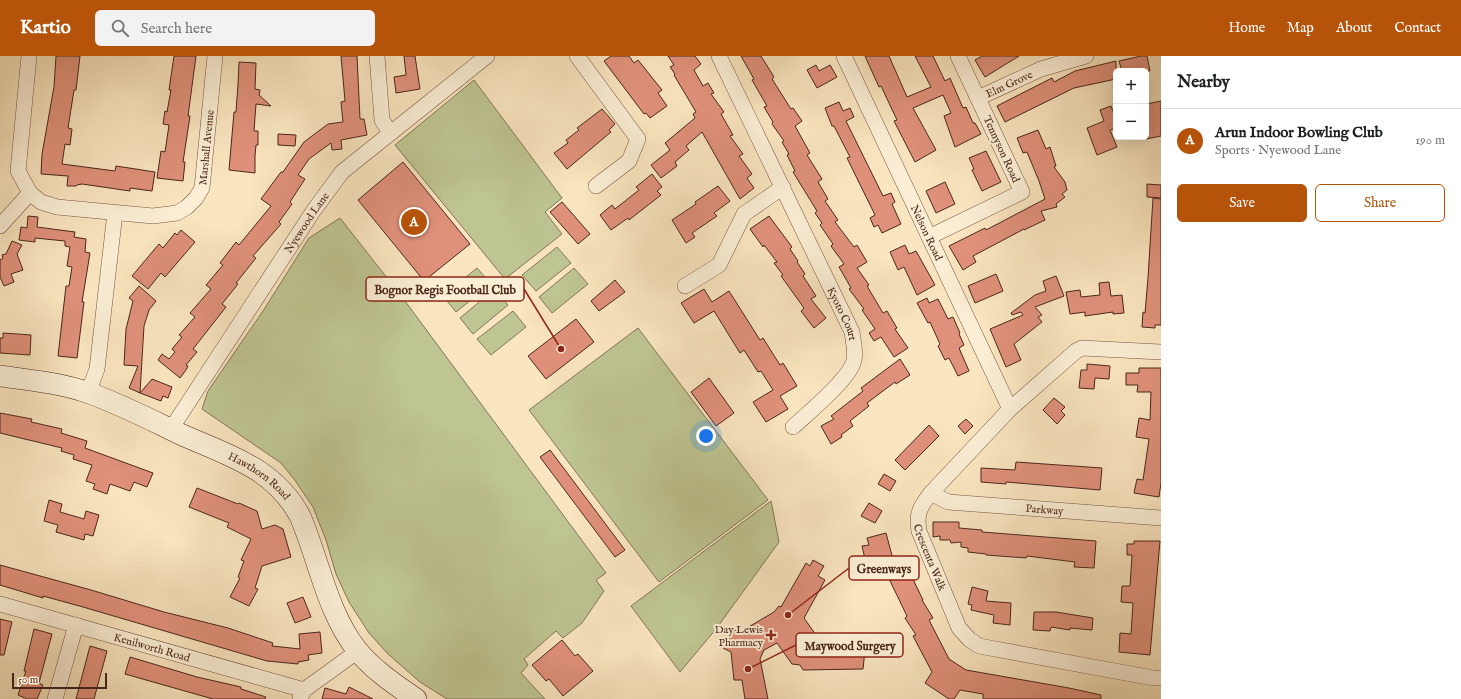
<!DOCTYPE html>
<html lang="en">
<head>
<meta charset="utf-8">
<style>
	body { margin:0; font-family:"IM FELL English",serif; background:#f2f2f2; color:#202124 }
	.controls { position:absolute; right:12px; top:12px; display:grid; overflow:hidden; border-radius:6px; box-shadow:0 4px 16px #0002 }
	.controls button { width:36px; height:36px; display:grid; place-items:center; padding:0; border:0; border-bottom:1px solid #e0e0e0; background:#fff; color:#202124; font:20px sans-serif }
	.scale { position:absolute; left:12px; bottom:10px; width:95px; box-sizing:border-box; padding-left:4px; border:2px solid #4b271a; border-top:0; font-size:11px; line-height:14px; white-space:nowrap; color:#4b271a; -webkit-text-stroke:3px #fbeed5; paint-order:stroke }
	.you { position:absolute; left:706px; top:380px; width:14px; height:14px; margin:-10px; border:3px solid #fff; border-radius:50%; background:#1a73e8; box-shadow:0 0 0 6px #1a73e833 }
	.badge { display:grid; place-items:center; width:26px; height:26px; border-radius:50%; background:#b45309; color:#fff; font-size:13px; font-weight:700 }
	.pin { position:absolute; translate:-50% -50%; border:2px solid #fff; box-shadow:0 1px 4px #0006 }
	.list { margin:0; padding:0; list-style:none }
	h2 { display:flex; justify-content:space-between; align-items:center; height:52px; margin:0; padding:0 16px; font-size:17px }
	h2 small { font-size:13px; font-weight:400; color:#757577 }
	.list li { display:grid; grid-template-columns:26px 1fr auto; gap:12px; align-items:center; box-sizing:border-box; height:64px; padding:0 16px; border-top:1px solid #e0e0e0 }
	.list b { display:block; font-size:15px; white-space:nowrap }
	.list p { margin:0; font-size:13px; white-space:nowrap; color:#757577 }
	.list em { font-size:13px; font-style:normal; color:#757577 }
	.actions { display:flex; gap:8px; padding:12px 16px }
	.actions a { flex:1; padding:9px 0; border:1px solid #b45309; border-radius:6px; text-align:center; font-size:14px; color:#b45309 }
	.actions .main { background:#b45309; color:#fff }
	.icon { flex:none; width:22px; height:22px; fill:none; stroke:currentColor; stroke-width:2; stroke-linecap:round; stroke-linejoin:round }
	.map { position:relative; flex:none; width:1161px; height:643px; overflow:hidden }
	header { display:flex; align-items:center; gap:24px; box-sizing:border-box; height:56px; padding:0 20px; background:#b45309; color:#fff }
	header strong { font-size:19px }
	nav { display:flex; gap:22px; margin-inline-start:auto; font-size:14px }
	.search { width:280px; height:36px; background:#f2f2f2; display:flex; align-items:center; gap:10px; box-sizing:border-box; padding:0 14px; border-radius:6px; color:#757577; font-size:15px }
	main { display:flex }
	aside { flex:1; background:#fff }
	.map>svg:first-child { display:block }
	.green { fill:#bec592; stroke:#847656 }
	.building { fill:#e0917b; stroke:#4b271a }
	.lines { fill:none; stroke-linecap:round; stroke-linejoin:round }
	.street-casing { stroke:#765643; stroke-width:16 }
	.secondary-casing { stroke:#4b271a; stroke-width:22 }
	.street { stroke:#fbeed5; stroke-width:15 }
	.secondary { stroke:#fbeed5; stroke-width:21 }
	.poi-dot { fill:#8f2418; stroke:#fbeed5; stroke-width:1.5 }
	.labels { text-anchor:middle; stroke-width:4; stroke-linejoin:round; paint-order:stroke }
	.street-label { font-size:11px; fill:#4b271a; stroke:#fbeed5 }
	.poi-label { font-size:11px; fill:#4b271a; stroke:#fbeed5; text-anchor:end }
	.leader { fill:none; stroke:#8f2418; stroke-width:1.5 }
	.callout-dot { fill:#8f2418; stroke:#fbeed5; stroke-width:1.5 }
	.callout { fill:#fbeed5; stroke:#8f2418; stroke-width:1.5 }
	.callout-label { font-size:12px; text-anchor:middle; font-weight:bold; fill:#4b271a }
</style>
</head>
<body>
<header>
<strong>Kartio</strong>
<div class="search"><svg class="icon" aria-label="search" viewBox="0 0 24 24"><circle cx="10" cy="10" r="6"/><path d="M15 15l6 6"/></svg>Search here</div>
<nav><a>Home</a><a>Map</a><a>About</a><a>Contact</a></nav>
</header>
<main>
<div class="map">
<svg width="1161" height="643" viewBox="0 0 1161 643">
	<rect width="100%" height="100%" fill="#f9e5bf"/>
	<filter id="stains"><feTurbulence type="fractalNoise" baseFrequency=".005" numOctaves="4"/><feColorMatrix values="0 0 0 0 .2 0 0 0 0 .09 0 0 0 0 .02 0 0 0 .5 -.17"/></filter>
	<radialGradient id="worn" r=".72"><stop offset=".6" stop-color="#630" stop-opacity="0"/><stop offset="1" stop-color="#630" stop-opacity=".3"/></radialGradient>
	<!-- green -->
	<path class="green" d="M474,24L562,142L545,156L562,178L505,223L395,89Z
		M340,162L402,241L606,517L596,524L604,535L582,567L563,582L556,575L524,603L528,609L521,617L545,643H447L420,626L388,598L369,577L349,546L336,518L326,484L313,451L294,423L281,407L202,353L208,335L263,255L309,182Z
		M557,191L571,207L536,235L522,219Z
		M477,212L491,228L456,256L443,240Z
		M574,212L588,228L552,257L539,241Z
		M495,233L508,249L473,278L460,262Z
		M513,255L526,271L491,299L477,283Z
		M638,272L768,444L659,526L529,354Z
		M771,445L779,486L716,573L680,616L631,550Z"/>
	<!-- building -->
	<path class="building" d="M56,0H80L76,34H74L68,72L72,73L70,89L65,88L62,108L115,115L116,110L155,116L152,135L130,132V135L82,128L77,129L76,130H67L68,120L41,118L42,98L54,31Z
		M174,0H196L188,60H190L183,106H185L183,125L157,122L161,95L165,96L169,69L163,68L165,55L167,56L171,34H169Z
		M341,0H357L360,63H364L367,79L341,84L342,93L332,94L331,87L309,103L298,119L305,123L290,146L292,148L279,166L281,168L253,200L256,202L236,227L238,228L222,248L226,251L193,293L197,296L186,309L188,310L186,314L180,322L158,304L162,298L169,303L175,296L172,293L182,281L179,279L195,261L190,257L211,233L206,229L223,209L220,207L236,186L239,189L271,150L261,143L281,116H283L304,86L328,68L343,66L341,46L345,45Z
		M404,0H415L420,33L396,37L394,21L406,19Z
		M611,0H629L634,7L638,4L662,34L658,37L667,50L650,62L646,57L644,58L604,5Z
		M668,0H695L701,8L694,14L703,30L708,27L714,37L711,38L724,56L721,58L733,79L730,80L743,98L739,100L752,118L747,122L754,132L740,143L702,76L686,90L689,94L675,106L677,110L661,122L651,109L670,94L665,87L695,62L693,58L696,56L674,19L675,18L670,11L674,9Z
		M741,0H761L774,21L772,23L791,53L793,52L802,65L795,70L810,97L807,99L822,123L818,126L828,143L825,145L838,164L835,166L854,191L857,189L867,206L857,212L869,229L867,230L883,257L887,255L897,272L895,273L908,292L894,301L881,281L874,285L869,277L875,273L862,254L864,253L849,233L851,232L839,211L844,208L831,190L833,188L820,169L822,167L815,157L817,155L793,116L795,115L787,99L789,98L782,86L784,85L772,68L773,66L764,51L767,50L752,24L754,23Z
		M865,0H889L907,41L931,31L915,0H933L945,25L950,22L963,52L966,51L973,67H975L981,78L955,91L944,60L951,57L943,39L913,52L936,94L915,106L894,65L897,64L881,30L879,31Z
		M982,0H1019L985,21L975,4Z
		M1141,0H1147L1150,15H1122L1119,5Z
		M1116,5V23L1074,32L1005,66L997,50L1052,22L1054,26L1075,15Z
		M239,6L256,7L255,33L260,34L259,39L271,50L256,48L254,75H258V89H256L255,100V117L229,114L234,56H236L238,28Z
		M816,9L819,15L830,9L837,21L817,32L807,14Z
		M1161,45V80L1146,83V48Z
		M839,46L843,55L850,52L854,61L846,65L883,140L891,137L895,146L892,148L901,168L882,177L878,169L874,171L870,162L875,159L847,102L850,101L834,70H832L825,52Z
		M1111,50L1116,63V72L1110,74L1117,91L1097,99L1087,72L1104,65L1100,54Z
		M602,53L615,68L609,74L611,76L567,113L554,97L568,87L566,84L579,74L577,72Z
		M1038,74L1046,93L1050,91L1056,110L1054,111L1065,126L1067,134L1062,138L1065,141L1056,148L1057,151L1041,155L1045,164L1024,174V173L973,200L976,206L963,214L949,190L985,172L986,174L1045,143L1039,125L1027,96L1023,97L1017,82Z
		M278,78L296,79L295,90L278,89Z
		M986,95L1001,126L982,135L972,114L974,113L969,102Z
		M403,106L470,188L424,225L358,144Z
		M652,118L662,131L657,135L661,139L629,164L628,162L611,174L600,159L612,149L615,153L639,134L636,131Z
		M945,126L955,148L936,157L926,135Z
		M1147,128L1161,129V142L1147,141Z
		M718,130L730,145L714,157L717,160L692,177L695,181L686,187L672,164L696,148L695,146Z
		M1153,142L1161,143V269H1155V272L1142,271L1143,256L1145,257L1148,222Z
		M562,146L590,178L578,188L550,156Z
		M28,160L38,161L37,171L75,176L74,181L86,183L85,196L90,197L82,246H84L77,302L58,300L66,230H69L72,211L67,210L70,191L65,190V185L35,182V186L19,184L21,171L27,172Z
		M769,160L792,191L790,193L798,205L797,206L805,218L803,220L816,240L811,243L826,262L814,272L801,255L804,252L781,220L783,219L774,207L777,206L764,189L763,191L750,173Z
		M181,174L195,186L165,221L161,217L148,233L132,220L159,188L163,192L175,177L177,179Z
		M12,185L22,189L17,198L23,214L11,218L14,226L4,230L0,221V204L3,202L2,199L6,198Z
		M905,189L909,198L916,195L935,229L917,239L904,211L898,214L890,196Z
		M996,218L1003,235L975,247L968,230Z
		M1056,220L1064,240L1035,251L1042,259L1038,261L1042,266L1014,288L1021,304L1006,311L990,273L1023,259L1021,256L1012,259L1011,257L1035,239L1046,235L1043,225Z
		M615,224L625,236L599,255L591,245Z
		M1109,226L1111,240L1122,239L1124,257L1113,258V256L1085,260V256L1070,258L1066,236L1080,234L1081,241L1100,239L1099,227Z
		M139,230L156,245L149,254L144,270L140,337L129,332L138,310L124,309L126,273L133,245L129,242Z
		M704,233L712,246L729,235L760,284L763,282L780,309L783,307L797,330L780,340L788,353L766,366L753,346L773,334L761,315L758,316L744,294L740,297L714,255L694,267L681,247Z
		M927,242L929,247L938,243L948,263L953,261L960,277L959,278L964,289L959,292L969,315L958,320L949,302L945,304L938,290L940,288L930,266L928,267L917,247Z
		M576,263L594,286L546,323L528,300Z
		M3,277L31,279L30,299L0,297V282H3Z
		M900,303L910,319L896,328L895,326L867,347L869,350L850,365L853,370L841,379L842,381L831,388L821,370L834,363L831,360L863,335L861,332Z
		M1087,308L1110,310L1109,323L1095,322L1094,333L1079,332L1081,314H1087Z
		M1139,312H1161V427L1159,441L1134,437L1137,423L1143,424L1149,383L1136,381L1139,362L1150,364L1151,336H1137L1138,329H1126V317H1139Z
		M709,322L734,357L716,370L691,336Z
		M152,323L172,331L168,342L163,340L161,345L140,337Z
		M1054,342L1065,351L1061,355L1065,359L1057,368L1043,354Z
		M0,357L32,363L31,366L62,373L61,377L87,385L85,392L153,417L147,431L134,426L130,435L110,428L107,438L93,433L95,428L86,425L92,409L73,403L74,399L61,395L62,392L0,377Z
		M966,363L973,370L965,378L958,370Z
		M929,369L939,380L905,414L895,404Z
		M550,394L625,494L615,501L540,401Z
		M1016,406L1102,412L1100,434L1006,426V428L981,426V412L1015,414Z
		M884,418L896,425L890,435L878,428Z
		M197,432L238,448L239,447L257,455L262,473L275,469L283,473L291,501L262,510L255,532L258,533L249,550L230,541L240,522L238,521L244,505L241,504L251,483L227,471L229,467L189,451Z
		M49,444L62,448L60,456L84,463L86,455L99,459L93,480L85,478L84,484L56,476L58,469L44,465Z
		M869,447L882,455L875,467L861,460Z
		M933,466H959V472L982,474V476L1096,485L1094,512L1074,511L1075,506L1027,500L1026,502L986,499V498L968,496V492L961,491V486L951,487L950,484H940V480L933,481Z
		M886,477L894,507L906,501L912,514L909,515L923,544H922L933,562L929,564L949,603L966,614L1069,632L1101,639V643H983V638L960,634L954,643H949L925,627L932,616L913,580L916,579L905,562L907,560L878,500L865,503L862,490L869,489L867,482Z
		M1134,485H1160L1150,599L1119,596L1120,577L1131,578L1133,547L1121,546L1122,530H1130L1132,499H1127V488H1134Z
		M813,504L824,510L818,520L825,524L804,562L823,589L859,587L860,594H865L863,613L803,614L800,609L792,608L777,587L764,594L760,603L768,643H745L742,624H734L731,596L723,592L732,573L740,576L774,556L779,550L781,551L806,507L810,510Z
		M0,509L91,534L164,556L228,572L273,587L272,590L300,593L299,578L320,576L322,597L308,599L309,604L298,606V608L267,605L83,551L43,540V542L0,529Z
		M972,531L988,535L986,545L1011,547L1010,569L993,567L994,559L971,554L972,549L968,548Z
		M303,541L311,561L295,567L287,547Z
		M1034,556H1056L1093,562L1092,574L1070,572V574L1051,571L1050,575L1033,574Z
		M0,563L12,566L4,599H0Z
		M34,573L52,578L39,627L43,629L37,643H27L18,639L26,615H24Z
		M562,584L575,600L578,598L593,615L563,640L549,623L546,625L532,609Z
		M90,590L107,595L101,617L94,643H76Z
		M130,601L197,621L241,631V633L266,641L265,643H213L125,618Z
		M349,631L373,643H322L325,632L346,638Z"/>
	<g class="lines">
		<!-- street casing -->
		<g class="street-casing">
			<g id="street">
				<path id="s1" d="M29,0L18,115L30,137L41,146L57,151L153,160L177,157L187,151L196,142L202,132L215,0"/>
				<path d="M377,0L382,64L390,77"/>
				<path d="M577,0L638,83L629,105L596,130"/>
				<path id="s2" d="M719,0L852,276C853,285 856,295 854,304C851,322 807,358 793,371"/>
				<path id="s3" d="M844,0L1010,353"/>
				<path id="s4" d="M978,42L1041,13L1086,0"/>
				<path d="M0,170L30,137"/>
				<path d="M929,181L1022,136L958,0"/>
				<path d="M685,230L719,209L744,158L783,131"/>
				<path id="s5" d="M1161,296L1082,292L1076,295L1010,353L931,437C920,451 916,457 919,475L959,572L969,583L979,590L1153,622H1161"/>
				<path d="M88,337L97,313L115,157"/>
				<path id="s6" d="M171,373L314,154L342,116L487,0"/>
				<path id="s7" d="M931,437L948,446L1161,462"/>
				<path id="s8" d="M0,548L304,634"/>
				<path d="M300,642L304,634L358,595"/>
				<path d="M55,643L76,569"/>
			</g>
		</g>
		<!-- secondary casing -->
		<g class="secondary-casing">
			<g id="secondary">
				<path id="s9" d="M0,320C30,324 61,327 89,337C120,348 149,363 178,377C226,399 273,410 300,460C319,504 327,556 357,594C373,614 396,629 416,643"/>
			</g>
		</g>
		<!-- street -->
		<use href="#street" class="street"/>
		<!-- secondary -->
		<use href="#secondary" class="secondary"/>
	</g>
	<!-- markers -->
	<path class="poi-dot" d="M769 573h4v4h4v4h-4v4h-4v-4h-4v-4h4z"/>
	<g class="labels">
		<!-- street labels -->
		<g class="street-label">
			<text dy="4" stroke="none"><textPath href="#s4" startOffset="34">Elm Grove</textPath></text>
			<text dy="4" stroke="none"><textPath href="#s1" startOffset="369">Marshall Avenue</textPath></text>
			<text transform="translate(1002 93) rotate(65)" y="4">Tennyson Road</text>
			<text dy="4" stroke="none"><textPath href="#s6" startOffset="247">Nyewood Lane</textPath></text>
			<text dy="4" stroke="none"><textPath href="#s3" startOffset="195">Nelson Road</textPath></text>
			<text dy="4" stroke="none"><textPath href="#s2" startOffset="286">Kyoto Court</textPath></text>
			<text dy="4" stroke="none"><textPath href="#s9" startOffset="281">Hawthorn Road</textPath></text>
			<text dy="4" stroke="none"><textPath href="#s7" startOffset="116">Parkway</textPath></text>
			<text dy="4" stroke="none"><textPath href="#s5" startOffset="359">Crescenta Walk</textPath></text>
			<text dy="4" stroke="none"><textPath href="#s8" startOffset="158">Kenilworth Road</textPath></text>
		</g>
		<!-- poi labels -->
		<g class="poi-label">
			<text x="763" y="577">Day Lewis<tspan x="763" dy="13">Pharmacy</tspan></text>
		</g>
	</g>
	<!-- callouts -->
	<path class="leader" d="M561 293L524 233M788 559L849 512M748 613L796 589"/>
	<g class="callout-dot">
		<circle cx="561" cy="293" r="4"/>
		<circle cx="788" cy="559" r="4"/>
		<circle cx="748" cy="613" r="4"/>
	</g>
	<g class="callout">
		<rect x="366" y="221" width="158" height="24" rx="4"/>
		<rect x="849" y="500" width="70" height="24" rx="4"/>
		<rect x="796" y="577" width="107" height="24" rx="4"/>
	</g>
	<g class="callout-label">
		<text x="445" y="238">Bognor Regis Football Club</text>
		<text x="884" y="517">Greenways</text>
		<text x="850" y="594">Maywood Surgery</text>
	</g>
	<rect width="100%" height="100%" filter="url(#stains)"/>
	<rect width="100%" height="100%" fill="url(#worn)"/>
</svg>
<div class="controls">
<button>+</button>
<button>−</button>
</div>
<div class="scale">50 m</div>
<div class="you"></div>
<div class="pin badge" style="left:414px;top:166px">A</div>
</div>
<aside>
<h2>Nearby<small></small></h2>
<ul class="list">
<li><span class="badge">A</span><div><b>Arun Indoor Bowling Club</b><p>Sports · Nyewood Lane</p></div><em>190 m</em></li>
</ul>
<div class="actions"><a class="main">Save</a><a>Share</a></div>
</aside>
</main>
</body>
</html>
